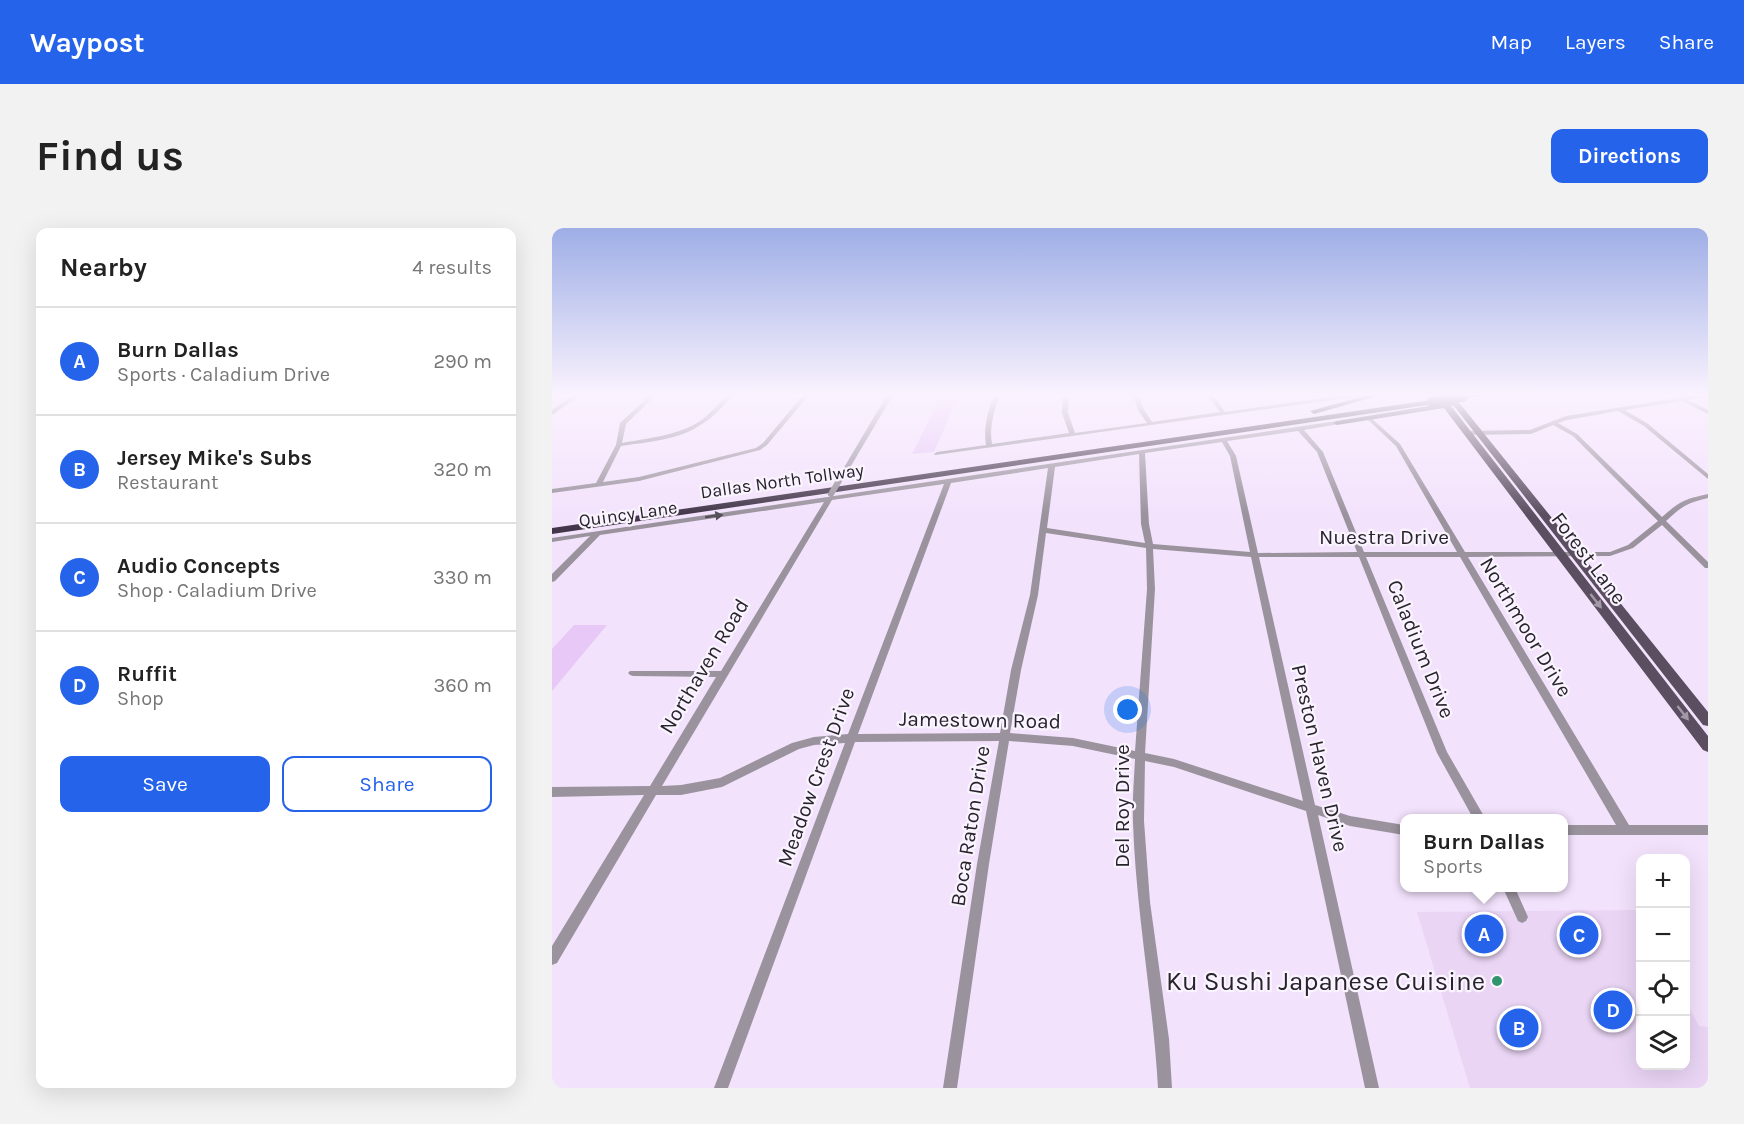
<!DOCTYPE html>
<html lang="en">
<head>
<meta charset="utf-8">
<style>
	body { margin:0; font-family:Karla,sans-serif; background:#f2f2f2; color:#222 }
	.controls { position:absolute; right:18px; bottom:18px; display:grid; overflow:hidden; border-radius:12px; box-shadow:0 6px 24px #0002 }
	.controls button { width:54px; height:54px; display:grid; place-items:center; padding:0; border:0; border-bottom:2px solid #e0e0e0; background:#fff; color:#222; font:30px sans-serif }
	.you { position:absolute; left:576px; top:482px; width:21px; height:21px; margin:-15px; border:4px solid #fff; border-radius:50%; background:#1a73e8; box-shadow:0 0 0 9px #1a73e833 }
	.badge { display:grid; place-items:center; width:39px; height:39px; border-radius:50%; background:#2563eb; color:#fff; font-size:20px; font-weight:700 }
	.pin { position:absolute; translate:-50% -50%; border:3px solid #fff; box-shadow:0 2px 6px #0006 }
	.popup { position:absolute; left:848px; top:586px; width:168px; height:78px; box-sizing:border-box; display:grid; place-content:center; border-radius:12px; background:#fff; filter:drop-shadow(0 2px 4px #0005); font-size:20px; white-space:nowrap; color:#767676 }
	.popup b { font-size:22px; color:#222 }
	.popup::after { content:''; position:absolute; left:50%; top:100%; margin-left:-12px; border:12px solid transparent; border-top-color:#fff }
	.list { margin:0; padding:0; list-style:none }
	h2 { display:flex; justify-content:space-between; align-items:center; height:78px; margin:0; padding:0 24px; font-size:26px }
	h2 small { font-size:20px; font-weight:400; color:#767676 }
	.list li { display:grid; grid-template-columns:39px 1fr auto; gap:18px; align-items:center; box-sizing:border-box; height:108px; padding:0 24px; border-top:2px solid #e0e0e0 }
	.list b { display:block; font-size:22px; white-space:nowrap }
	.list p { margin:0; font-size:20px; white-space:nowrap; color:#767676 }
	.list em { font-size:20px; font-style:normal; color:#767676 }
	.actions { display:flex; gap:12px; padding:18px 24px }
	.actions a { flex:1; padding:14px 0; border:2px solid #2563eb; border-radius:12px; text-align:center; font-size:21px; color:#2563eb }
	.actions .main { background:#2563eb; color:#fff }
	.icon { flex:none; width:33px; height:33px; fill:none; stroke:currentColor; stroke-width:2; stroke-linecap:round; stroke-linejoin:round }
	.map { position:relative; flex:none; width:1156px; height:860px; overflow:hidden; border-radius:12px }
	header { display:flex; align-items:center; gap:36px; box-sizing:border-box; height:84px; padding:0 30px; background:#2563eb; color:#fff }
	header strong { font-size:28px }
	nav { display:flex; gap:33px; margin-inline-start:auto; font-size:21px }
	.intro { display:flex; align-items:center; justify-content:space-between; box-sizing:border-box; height:144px; padding:0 36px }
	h1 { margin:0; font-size:42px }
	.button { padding:15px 27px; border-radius:12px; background:#2563eb; color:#fff; font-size:21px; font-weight:700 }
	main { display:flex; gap:36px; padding:0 36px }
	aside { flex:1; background:#fff; border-radius:12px; box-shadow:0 6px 24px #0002 }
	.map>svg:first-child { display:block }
	.built { fill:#ead5f5 }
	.green { fill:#e7c8f7 }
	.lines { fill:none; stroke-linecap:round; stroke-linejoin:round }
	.minor { fill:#9a939e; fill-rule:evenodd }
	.major { fill:#5a4e60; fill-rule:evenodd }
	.highway { fill:#43364a; fill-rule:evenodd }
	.minor-bridge { stroke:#9a939e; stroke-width:6 }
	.highway-bridge { stroke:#43364a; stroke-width:9 }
	.oneway { fill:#56505a }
	.oneway2 { fill:#a299a7 }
	.poi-dot { fill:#32946f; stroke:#faf4fe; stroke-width:2 }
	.labels { text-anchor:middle; stroke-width:4.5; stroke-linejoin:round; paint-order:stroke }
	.far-street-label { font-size:18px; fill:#29232d; stroke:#faf4fe }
	.street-label { font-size:21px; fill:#29232d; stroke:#faf4fe }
	.near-poi-label { font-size:26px; fill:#29232d; stroke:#faf4fe; text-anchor:end }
</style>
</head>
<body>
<header>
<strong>Waypost</strong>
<nav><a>Map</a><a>Layers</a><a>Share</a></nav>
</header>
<div class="intro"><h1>Find us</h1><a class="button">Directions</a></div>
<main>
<aside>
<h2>Nearby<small>4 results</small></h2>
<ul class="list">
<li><span class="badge">A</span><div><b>Burn Dallas</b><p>Sports · Caladium Drive</p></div><em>290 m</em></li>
<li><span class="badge">B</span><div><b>Jersey Mike's Subs</b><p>Restaurant</p></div><em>320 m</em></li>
<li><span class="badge">C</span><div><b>Audio Concepts</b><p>Shop · Caladium Drive</p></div><em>330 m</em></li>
<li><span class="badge">D</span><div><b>Ruffit</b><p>Shop</p></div><em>360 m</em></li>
</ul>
<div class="actions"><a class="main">Save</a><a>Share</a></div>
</aside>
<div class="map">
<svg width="1156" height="860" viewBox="0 0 1156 860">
	<rect width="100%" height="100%" fill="#f3e2fc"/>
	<!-- built -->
	<path class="built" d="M1084,682L1088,691V838H1134V774L1147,798L1156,799V860H918L865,684Z"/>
	<!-- green -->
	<path class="green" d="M387,172H405L382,224L360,226Z
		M22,397H55L0,463V421Z"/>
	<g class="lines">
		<!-- minor -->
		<path class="minor" d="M22,167H28L0,187V182Z
			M98,167H104L74,196L70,215C96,210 125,208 148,193C158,186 166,176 175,167H181C172,177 162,189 150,196C127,212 96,214 69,218L51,254L87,249L204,220L211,215L251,167H257L215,217L208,222L87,253L0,265V261L44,255L64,217L68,195Z
			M335,167H341L293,248L288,249L287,248Z
			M442,167H448C442,183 437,199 440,216L517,205L510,185L511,167H517L516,185L523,205L595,195L586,182L581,167H587L592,182L600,194L668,184L655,167H661L673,184L792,167H805L802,169L383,227L382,226L385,224L434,217C431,199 436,184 442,167Z
			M1145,167H1156V168L1136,172L1156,182V186L1130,173L1073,182L1096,196L1156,246V251L1092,198L1066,183L1015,192L1006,195L1025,206L1110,289C1128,273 1133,271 1156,266V270C1135,275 1130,278 1114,293L1156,334V340H1153L1110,297L1081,320L1058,328L916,329L1077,597H1156V607H1012V597H1064L908,329H814L895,524L933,590H921L885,525L807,329H707L763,577L798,588L852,597V607L798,598L766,587L827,860H813L754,583L622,539L593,533L592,593L598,674L617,811L620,860H606C601,771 584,684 581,595C580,574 582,552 583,531L521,518L457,513L437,636L405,860H391L425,636L447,513L303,514L176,860H162L293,515L262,517L247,521L170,559L129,567H104L5,735L0,737V718L92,567L0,569V559L98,558L164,449L81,448L78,447L76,445L78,443H169L272,274L48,307L3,353L0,354V346L38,308L0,314V310L785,193L787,194V196L752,202L771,224L812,324H905L844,218L815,191L814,190L817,188L848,216L913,324H1058L1076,317L1106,293L1021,208L1001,197L979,206L916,207L913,205L916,203L978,202L1014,188ZM746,203L765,224L805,324L706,325L684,228L675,213ZM670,214L678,228L698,324L601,316L597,296L593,225ZM587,226L589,296L593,315L495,300L503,239ZM496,240L478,367L459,442L448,505L306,506L399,255ZM392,256L296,506L262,509L240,515L168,550L129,557L110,558L280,272ZM494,305L594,320L595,361L583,523L521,510L458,505L469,442L486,367ZM601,321L699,329L751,573L622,531L593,525L603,361Z
			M951,660H963L976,689L974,693L970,695L966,693Z"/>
		<!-- major -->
		<path class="major" d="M882,167H890L896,175L899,174L893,167H901L1156,484V498L1151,497L902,178H899L1156,508V524L1151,522L892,180L785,197L781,195L785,193L889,176Z"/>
		<!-- highway -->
		<path class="highway" d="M816,167H829L762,186L758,183Z
			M908,167H931L911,171H908Z
			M879,172L883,174L882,176L0,306V300Z"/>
		<!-- minor-bridge -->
		<path class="minor-bridge" d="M279,266L290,248"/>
		<!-- highway-bridge -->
		<path class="highway-bridge" d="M879,174L911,169"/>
	</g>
	<!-- one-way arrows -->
	<defs><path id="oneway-solid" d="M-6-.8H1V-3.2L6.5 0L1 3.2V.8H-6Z" transform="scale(1.5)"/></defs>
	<use class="oneway" href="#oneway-solid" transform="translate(162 288) rotate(-8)"/>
	<g class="oneway2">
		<use href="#oneway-solid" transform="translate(1044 373) rotate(52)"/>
		<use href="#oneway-solid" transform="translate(1131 485) rotate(52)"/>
	</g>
	<!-- sky -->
	<linearGradient id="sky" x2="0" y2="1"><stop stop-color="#9eaee6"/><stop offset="0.58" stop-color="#faf2fe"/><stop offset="1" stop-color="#faf2fe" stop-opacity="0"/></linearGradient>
	<rect width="1156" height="287" fill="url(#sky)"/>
	<!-- markers -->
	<circle class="poi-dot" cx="945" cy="753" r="6"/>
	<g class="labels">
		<!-- far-street labels -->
		<g class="far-street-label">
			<text transform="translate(230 253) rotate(-8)" y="6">Dallas North Tollway</text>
			<text transform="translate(76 286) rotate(-8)" y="6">Quincy Lane</text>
		</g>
		<!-- street labels -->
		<g class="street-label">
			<text x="832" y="316">Nuestra Drive</text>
			<text transform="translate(1037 330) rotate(53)" y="7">Forest Lane</text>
			<text transform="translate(974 399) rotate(59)" y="7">Northmoor Drive</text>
			<text transform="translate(869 421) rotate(68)" y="7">Caladium Drive</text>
			<text transform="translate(152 438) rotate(-59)" y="7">Northaven Road</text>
			<text transform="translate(428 492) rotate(1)" y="7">Jamestown Road</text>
			<text transform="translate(768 530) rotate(77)" y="7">Preston Haven Drive</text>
			<text transform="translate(264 549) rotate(-70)" y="7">Meadow Crest Drive</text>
			<text transform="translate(570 578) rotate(-90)" y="7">Del Roy Drive</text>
			<text transform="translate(418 598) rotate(-81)" y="7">Boca Raton Drive</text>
		</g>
		<!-- near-poi labels -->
		<g class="near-poi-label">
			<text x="933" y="762">Ku Sushi Japanese Cuisine</text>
		</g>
	</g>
</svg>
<div class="controls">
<button>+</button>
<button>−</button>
<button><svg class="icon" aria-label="locate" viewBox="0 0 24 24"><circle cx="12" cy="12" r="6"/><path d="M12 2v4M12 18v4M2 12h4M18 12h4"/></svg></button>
<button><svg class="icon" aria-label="layers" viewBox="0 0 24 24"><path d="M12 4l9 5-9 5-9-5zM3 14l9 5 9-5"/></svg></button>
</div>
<div class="you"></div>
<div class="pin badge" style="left:932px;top:706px">A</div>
<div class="popup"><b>Burn Dallas</b>Sports</div>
<div class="pin badge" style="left:967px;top:800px">B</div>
<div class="pin badge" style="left:1027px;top:707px">C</div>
<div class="pin badge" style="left:1061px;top:782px">D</div>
</div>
</main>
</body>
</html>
